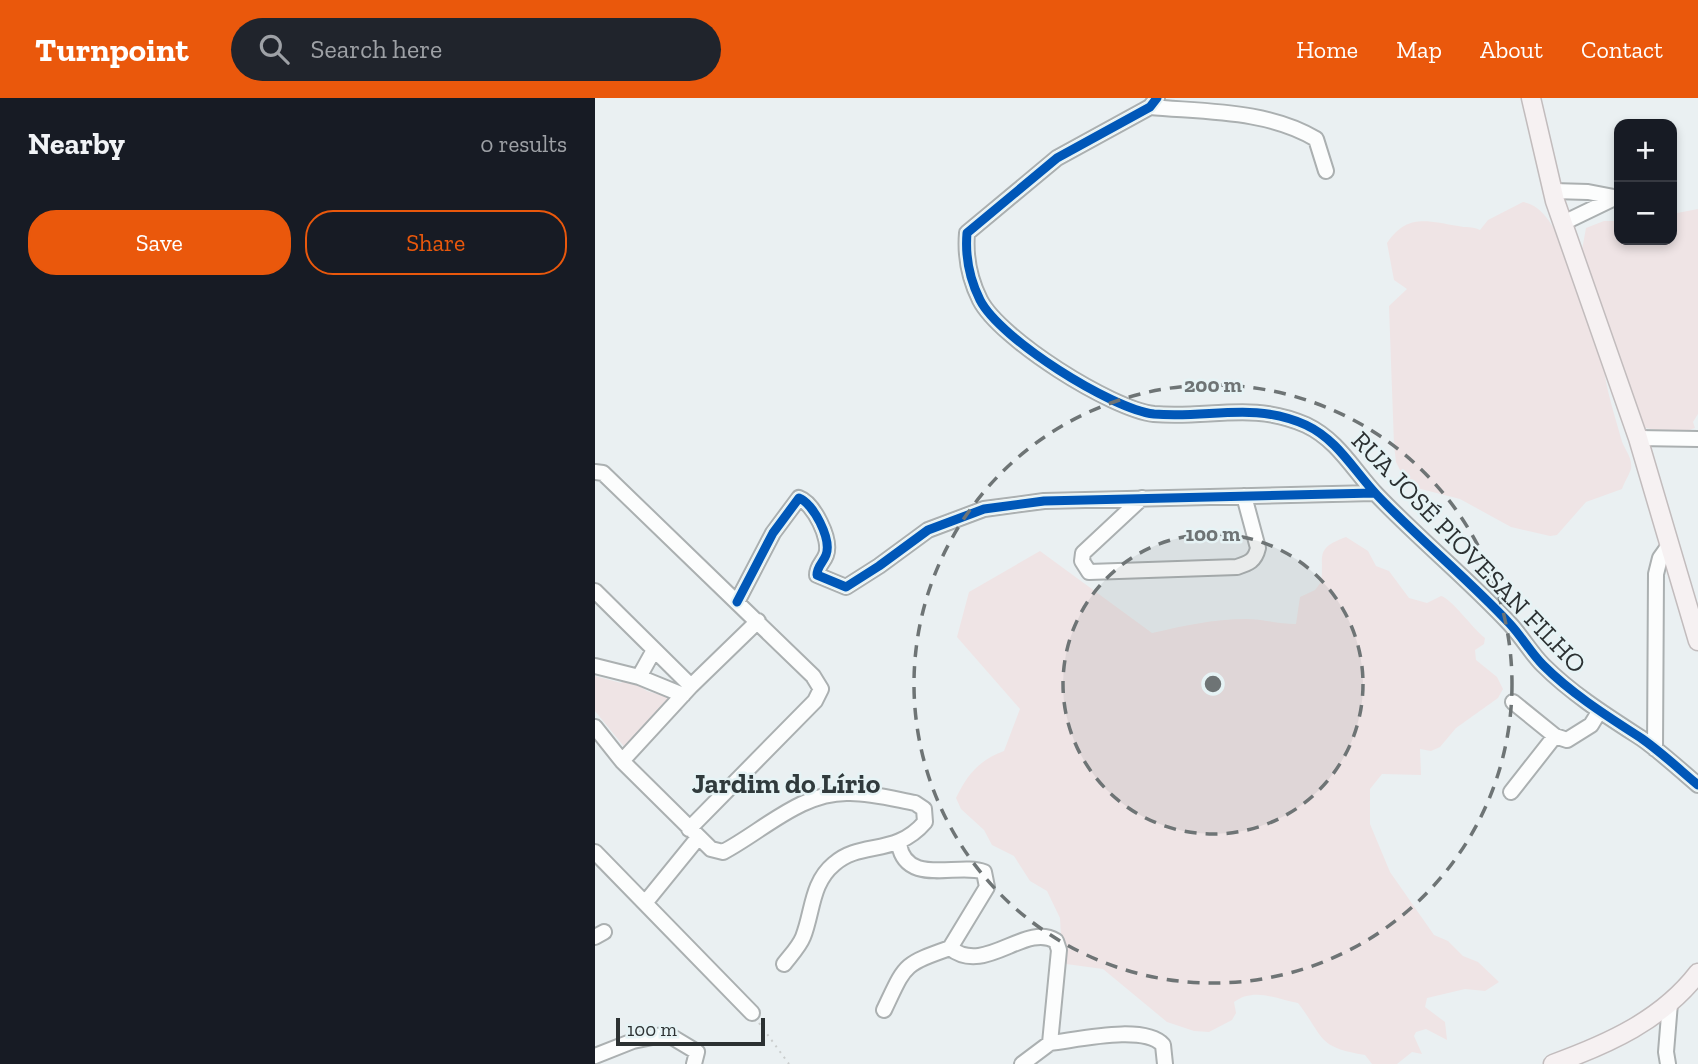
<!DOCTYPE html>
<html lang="en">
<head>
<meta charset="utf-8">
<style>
	body { margin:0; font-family:"Zilla Slab",serif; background:#20242c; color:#f1f3f6 }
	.controls { position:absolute; right:21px; top:21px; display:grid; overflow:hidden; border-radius:14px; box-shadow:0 4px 10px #0003 }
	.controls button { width:63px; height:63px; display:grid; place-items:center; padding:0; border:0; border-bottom:2px solid #363941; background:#171b24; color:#f1f3f6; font:35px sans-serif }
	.scale { position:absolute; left:21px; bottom:18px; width:149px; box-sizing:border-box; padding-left:7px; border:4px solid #2c3132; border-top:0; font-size:19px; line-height:24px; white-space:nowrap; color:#2c3132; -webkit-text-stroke:5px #e6f3f5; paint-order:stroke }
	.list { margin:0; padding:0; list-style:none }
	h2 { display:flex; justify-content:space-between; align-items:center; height:91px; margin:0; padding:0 28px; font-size:30px }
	h2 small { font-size:23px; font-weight:400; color:#9ea1a6 }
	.actions { display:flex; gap:14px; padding:21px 28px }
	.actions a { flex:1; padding:16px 0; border:2px solid #ea580c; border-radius:28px; text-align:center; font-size:24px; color:#ea580c }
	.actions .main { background:#ea580c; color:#fff }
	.icon { flex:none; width:38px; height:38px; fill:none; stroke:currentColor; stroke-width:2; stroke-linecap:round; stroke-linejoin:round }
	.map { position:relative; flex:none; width:1103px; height:966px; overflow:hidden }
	header { display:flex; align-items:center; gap:42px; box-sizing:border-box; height:98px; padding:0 35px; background:#ea580c; color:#fff }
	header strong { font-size:33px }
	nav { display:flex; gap:38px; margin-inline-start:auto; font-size:24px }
	.search { width:490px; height:63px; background:#20242c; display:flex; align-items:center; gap:18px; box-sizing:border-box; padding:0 24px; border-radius:38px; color:#9ea1a6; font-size:26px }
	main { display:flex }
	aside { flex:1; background:#171b24 }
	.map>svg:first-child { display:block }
	.green { fill:#efe4e5 }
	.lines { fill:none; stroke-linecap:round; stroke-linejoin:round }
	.minor-casing { stroke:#abb0b1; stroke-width:18 }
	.major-casing { stroke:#c2bcbd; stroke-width:21 }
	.path { stroke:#cacdcd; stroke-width:2; stroke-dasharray:2 5; stroke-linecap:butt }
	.minor { stroke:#fcfdfd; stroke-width:14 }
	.major { stroke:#f6f1f2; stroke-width:18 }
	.cycleway-casing { stroke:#e6f3f5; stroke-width:13 }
	.cycleway { stroke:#0057b8; stroke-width:9 }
	.ring { fill:none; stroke:#6e7475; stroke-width:3.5; stroke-dasharray:12 9 }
	.labels { text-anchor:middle; stroke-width:5; stroke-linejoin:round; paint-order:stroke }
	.street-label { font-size:26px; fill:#2c3132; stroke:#e6f3f5 }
	.neighbourhood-label { font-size:28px; font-weight:bold; fill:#303a3c; stroke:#e6f3f5 }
	.centre { fill:#6e7475; stroke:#e6f3f5; stroke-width:3.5 }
	.ring-label { font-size:21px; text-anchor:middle; font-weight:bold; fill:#6e7475; stroke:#e6f3f5; stroke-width:5; stroke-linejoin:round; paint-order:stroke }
</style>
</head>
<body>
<header>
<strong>Turnpoint</strong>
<div class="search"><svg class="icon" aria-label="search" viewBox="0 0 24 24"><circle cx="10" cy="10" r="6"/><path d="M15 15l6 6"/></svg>Search here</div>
<nav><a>Home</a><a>Map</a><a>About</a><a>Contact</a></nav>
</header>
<main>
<aside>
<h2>Nearby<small>0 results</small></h2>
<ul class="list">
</ul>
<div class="actions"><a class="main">Save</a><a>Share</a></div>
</aside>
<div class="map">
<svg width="1103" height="966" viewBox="0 0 1103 966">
	<rect width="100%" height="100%" fill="#eaf0f2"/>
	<!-- green -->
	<path class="green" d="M928,104C963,109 979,182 989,211L987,152L991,130L1009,123H1024V142H1077V116L1103,111V316L1098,324L1100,330L1083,336L1045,329L1010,266C1006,275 1022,325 1026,340C1028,350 1038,359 1036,371C1034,377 1029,385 1027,391L991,404L962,437L955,438L916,429L865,401L822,390L809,380L801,364L799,347L794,208L812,191L799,182L792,145C812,115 833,123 863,128C871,130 877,128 885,132L893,122Z
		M751,439L773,453L781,468L794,473L814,500L832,505L846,498C857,501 877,530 890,540L889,546L880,552L881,562L902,579L908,591L903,600L861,630L845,649L836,653L825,651L826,677L787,676L775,691V726L795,774L839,837L853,843L868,858L883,864L904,884L890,893L870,891L832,900L830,909L850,924L852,942L831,931L821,934L819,938L827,956L817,954L802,966H777L770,957C721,949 730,940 703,905C681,901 659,889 639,904L641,915L637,922L614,934L599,933L572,924L508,871L471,866L467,857L465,820L452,793L435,783L419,758L397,747L389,732L366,711L361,700C372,677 384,662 409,653L425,611L362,539L374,494L445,453L557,535C588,528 618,521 651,521C667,521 684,526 701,526L705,499L720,492L726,484C730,458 718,451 751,439Z
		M0,578L26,585L31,578L52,593L76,600L31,651L0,613Z"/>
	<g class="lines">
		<!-- minor casing -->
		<g class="minor-casing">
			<path id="minor" d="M562,0L555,9L462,60L372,135C370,159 374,180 385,202C405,241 516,311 559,316C614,321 657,303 711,327C743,342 759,373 782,397C825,442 873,481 915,526C927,539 936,555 948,567C977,596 1012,618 1046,640C1066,654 1084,671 1103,687
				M555,9C610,14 673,12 721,41L731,73
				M958,93L993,94L1019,99
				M968,125L1024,98
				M1043,340L1103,341
				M0,374L8,375L218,578L226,591L220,603L94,731
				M547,400L488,455L487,463L494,474L642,469C654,465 660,463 663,450L649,398
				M0,493L96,588
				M142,504L178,435L204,400C218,405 237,441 231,457C228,465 222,468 222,477L251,489L284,468L333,432L389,411L449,403L779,395
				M0,568L44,579L88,597
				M44,579L59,552
				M918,604L960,638L972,642L996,627L1004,614
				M0,629L27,663L116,751L128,754C168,733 207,693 255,695C277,695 299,701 320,705L329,711L330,724C300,759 266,742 239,766C216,785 218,814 208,839C204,849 195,858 189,866
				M1060,651L1061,476L1065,460L1075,446
				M27,663L96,588L163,523
				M916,694L960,638
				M304,746C311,789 364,764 389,774L392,789L355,850
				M0,754L157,915
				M50,805L102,741
				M0,839L9,834
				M355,850C390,878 430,824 461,843L464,852L455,945
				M289,912C311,866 307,867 355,850
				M455,945C482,942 549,926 568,947L570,966
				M0,958L38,943L72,936L102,954L99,966
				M427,966L455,945
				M1073,966L1071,954L1075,905"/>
		</g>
		<!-- major casing -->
		<g class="major-casing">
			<path id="major" d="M936,0L960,103L1043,340L1103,543
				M958,966C1013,946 1067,922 1103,875"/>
		</g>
		<!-- path -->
		<path class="path" d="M164,925L194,966"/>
		<!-- minor -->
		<use href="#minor" class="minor"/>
		<!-- major -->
		<use href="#major" class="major"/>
		<!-- cycleway casing -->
		<g class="cycleway-casing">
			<path id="cycleway" d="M562,0L555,9L462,60L372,135C370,159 374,180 385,202C405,241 516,311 559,316C614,321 657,303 711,327C743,342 759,373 782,397C825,442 873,481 915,526C927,539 936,555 948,567C977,596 1012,618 1046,640C1066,654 1084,671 1103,687
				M142,504L178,435L204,400C218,405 237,441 231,457C228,465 222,468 222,477L251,489L284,468L333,432L389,411L449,403L779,395"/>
		</g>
		<!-- cycleway -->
		<use href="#cycleway" class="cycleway"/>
	</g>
	<!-- distance rings -->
	<circle cx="618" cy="586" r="150" fill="#6e7475" fill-opacity=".12"/>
	<g class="ring">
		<circle cx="618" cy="586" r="150"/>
		<circle cx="618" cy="586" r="299"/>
	</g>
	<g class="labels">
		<!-- street labels -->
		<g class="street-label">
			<text transform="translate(874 454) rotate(46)" y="9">RUA JOSÉ PIOVESAN FILHO</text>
		</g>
		<!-- neighbourhood labels -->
		<g class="neighbourhood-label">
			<text x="191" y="695">Jardim do Lírio</text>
		</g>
	</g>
	<circle cx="618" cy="586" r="10" class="centre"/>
	<g class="ring-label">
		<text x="618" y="294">200 m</text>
		<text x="618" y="443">100 m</text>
	</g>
</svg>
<div class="controls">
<button>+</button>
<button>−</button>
</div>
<div class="scale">100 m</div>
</div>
</main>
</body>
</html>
